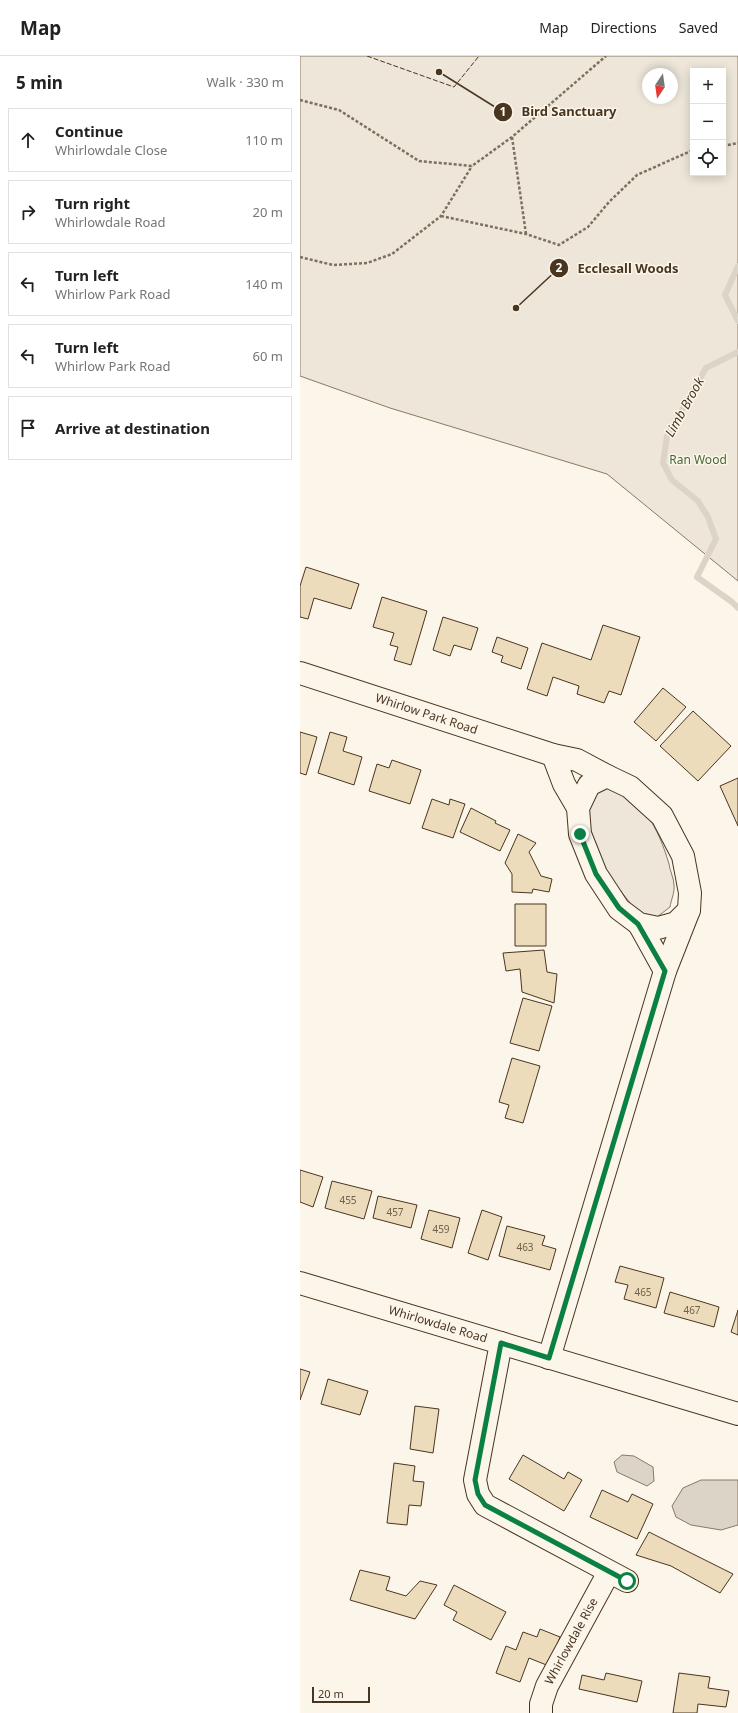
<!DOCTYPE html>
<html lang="en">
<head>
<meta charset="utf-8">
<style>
	body { margin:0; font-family:"Noto Sans",sans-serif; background:#f2f2f2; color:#222 }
	.controls { position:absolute; right:12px; top:12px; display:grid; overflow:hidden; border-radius:0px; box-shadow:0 2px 10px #0003 }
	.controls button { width:36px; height:36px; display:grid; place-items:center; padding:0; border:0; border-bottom:1px solid #e0e0e0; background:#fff; color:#222; font:20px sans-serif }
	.compass { position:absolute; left:342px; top:12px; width:36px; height:36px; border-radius:50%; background:#fff; box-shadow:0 2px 10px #0003; rotate:193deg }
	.scale { position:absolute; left:12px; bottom:10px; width:58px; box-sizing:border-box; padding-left:4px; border:2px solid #4a3520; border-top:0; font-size:11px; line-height:14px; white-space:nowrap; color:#4a3520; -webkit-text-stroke:3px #fbf6e9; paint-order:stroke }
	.stop { position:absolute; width:12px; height:12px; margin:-9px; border:3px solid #0b8043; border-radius:50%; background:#fff }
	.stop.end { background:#0b8043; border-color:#fff; box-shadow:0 1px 4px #0008 }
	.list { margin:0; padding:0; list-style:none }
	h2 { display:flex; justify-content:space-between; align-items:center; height:52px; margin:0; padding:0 16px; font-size:17px }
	h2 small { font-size:13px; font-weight:400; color:#767676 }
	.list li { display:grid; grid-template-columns:26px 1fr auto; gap:12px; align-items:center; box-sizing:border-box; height:64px; margin:0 8px 8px; padding:0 8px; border:1px solid #e0e0e0; border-radius:0px }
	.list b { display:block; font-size:15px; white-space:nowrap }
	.list p { margin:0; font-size:13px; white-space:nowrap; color:#767676 }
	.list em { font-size:13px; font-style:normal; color:#767676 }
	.icon { flex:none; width:22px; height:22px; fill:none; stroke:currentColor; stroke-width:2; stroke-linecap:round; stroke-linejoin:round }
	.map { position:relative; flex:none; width:438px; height:1657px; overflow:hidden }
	header { display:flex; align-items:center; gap:24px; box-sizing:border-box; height:56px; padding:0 20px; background:#fff; border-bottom:1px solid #e0e0e0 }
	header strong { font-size:19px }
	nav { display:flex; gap:22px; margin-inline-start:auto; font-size:14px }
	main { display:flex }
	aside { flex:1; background:#fff }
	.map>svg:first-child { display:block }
	.green { fill:#ede6d9; stroke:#887966; fill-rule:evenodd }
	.water { fill:#dcd4c6; stroke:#887966 }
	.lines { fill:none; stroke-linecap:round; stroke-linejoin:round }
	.stream { stroke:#dcd4c6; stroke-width:6 }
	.building { fill:#ecdcbc; stroke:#4a3520 }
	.minor-casing { stroke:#4a3520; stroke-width:24 }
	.major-casing { stroke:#4a3520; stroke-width:24 }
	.path { stroke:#7f6f5c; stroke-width:2.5; stroke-dasharray:3 2; stroke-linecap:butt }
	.minor { stroke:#fbf6e9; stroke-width:22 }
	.major { stroke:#fbf6e9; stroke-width:22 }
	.fence { stroke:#4a3520; stroke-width:1; stroke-dasharray:5 2; stroke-linecap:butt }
	.route { stroke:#0b8043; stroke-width:5 }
	.labels { text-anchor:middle; stroke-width:3; stroke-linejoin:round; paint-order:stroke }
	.number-label { font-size:10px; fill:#725f47 }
	.park-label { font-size:12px; fill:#436837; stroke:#fbf6e9 }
	.street-label { font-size:12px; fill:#4a3520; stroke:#fbf6e9 }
	.water-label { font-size:13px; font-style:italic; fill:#4a3520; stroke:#fbf6e9 }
	.leader { fill:none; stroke:#4a3520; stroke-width:1.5 }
	.callout-dot { fill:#4a3520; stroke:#fbf6e9; stroke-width:1.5 }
	.mark-label { font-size:12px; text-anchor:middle; font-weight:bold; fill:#fff }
	.callout-label { font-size:13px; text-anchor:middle; font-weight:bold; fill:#4a3520; stroke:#fbf6e9; stroke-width:3; stroke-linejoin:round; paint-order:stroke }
</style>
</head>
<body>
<header>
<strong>Map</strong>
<nav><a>Map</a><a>Directions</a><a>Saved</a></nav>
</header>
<main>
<aside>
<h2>5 min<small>Walk · 330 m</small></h2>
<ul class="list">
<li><svg class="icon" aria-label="ahead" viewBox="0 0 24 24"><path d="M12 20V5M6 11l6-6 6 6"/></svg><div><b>Continue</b><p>Whirlowdale Close</p></div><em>110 m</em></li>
<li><svg class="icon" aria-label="right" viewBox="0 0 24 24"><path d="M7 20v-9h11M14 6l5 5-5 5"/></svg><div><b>Turn right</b><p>Whirlowdale Road</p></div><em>20 m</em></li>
<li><svg class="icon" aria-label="left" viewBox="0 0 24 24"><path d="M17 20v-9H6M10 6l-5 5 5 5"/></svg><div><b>Turn left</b><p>Whirlow Park Road</p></div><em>140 m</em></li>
<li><svg class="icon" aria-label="left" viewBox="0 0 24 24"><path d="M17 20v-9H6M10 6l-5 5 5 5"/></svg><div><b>Turn left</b><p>Whirlow Park Road</p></div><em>60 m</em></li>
<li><svg class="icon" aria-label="arrive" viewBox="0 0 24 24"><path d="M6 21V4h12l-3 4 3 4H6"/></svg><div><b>Arrive at destination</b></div></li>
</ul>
</aside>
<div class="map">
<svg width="438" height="1657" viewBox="0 0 438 1657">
	<rect width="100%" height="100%" fill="#fbf6e9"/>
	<!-- green -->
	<path class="green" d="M0,0H438V525L307,418L90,352L0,320ZM393,15H423V117H393ZM348,18H372V42H348Z
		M300,731C341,734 359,774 369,808C370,815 374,823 374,829C375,836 371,844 370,851L357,861L338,857L304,814L287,773V750Z"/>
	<!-- water -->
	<path class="water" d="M322,1399L334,1400L353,1411L354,1425L347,1430L317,1416L314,1406Z
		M401,1424H438V1469L421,1474L391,1469L376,1461L372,1450L383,1432Z"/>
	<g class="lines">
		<!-- stream -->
		<path class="stream" d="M438,210L425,239L438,265
			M438,296L406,312L367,380L363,407L372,424L398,445L408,461L416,483L397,521L432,546L438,552"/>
	</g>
	<!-- building -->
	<path class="building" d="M6,511L59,528L51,553L14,542L8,563L0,561V530Z
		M82,541L127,555L111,609L94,604L98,591L90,589L94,577L73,571Z
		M143,561L178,572L171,594L154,589L150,600L133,594Z
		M303,569L340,581L321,639L309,635L304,647L277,638L279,630L253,621L247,640L227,633L242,587L291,604Z
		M197,581L228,592L221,613L201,606L203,600L192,596Z
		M363,632L386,651L356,685L334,666Z
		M393,655L431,690L398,725L360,690Z
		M0,676L17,681L6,719L0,717Z
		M30,676L47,681L43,695L62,701L54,729L18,717Z
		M92,704L121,714L110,748L69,735L77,708L89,712Z
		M438,722V770L420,730Z
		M132,743L149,749L150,743L165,748L153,782L122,772Z
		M171,752L196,765L195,767L210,774L200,795L160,776Z
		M218,778L236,787L229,796L241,820L252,823L249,836L233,833L232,837L212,836V818L205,807Z
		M215,848H246V890H215Z
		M244,894L247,916L257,918L254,947L222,936L220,913L206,915L203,897Z
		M223,942L252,950L239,995L210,987Z
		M212,1002L240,1010L223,1067L205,1062L209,1049L199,1046Z
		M0,1114L23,1121L13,1151L0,1146Z
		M32,1125L72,1135L64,1163L25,1152Z
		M78,1140L117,1149L111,1172L73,1162Z
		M129,1154L160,1162L152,1192L121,1183Z
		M182,1154L202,1161L188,1204L168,1197Z
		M207,1170L245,1180L242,1189L256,1193L250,1214L199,1200Z
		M320,1210L364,1222L356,1252L324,1243L328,1229L315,1226Z
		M370,1236L419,1251L414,1271L364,1257Z
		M438,1254V1279L431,1276Z
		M0,1313L10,1316L0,1344Z
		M28,1323L68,1335L60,1359L21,1348Z
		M115,1350L139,1353L133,1397L110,1393Z
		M223,1399L264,1423L268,1416L282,1424L264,1455L209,1423Z
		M94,1407L115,1410L113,1425L124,1426L121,1450L109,1449L107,1469L87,1467Z
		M302,1434L328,1446L332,1438L353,1448L337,1483L290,1461Z
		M349,1476L433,1518L420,1537L371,1510L336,1499Z
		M60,1514L90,1521L86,1534L106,1540L120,1525L137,1529L115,1563L50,1544Z
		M154,1529L206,1556L191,1584L153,1564L157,1556L144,1549Z
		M240,1573L260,1581L249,1610L229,1602L220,1626L196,1617L206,1590L216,1594L223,1576L237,1581Z
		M306,1617L342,1625L337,1646L279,1633L282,1619L304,1624Z
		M379,1617L410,1621L408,1632L429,1635L426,1651L398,1648L397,1657H373Z"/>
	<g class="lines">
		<!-- minor casing -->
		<g class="minor-casing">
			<g id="minor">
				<path id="s1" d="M0,617L253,699L277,704L307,720"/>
				<path d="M253,699L264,728L278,752"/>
				<path d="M307,720L330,731L362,760L383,800L390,837L389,854L376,867L358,872L339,868L319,853L296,818L280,778L278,752L289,729Z"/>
				<path d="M339,868L365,915"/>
				<path d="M201,1287L175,1424L178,1438L185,1449L327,1525"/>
				<path d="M249,1302L365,915L389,854"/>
				<path id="s2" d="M241,1657V1648L247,1630L309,1516"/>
			</g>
		</g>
		<!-- major casing -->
		<g class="major-casing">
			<g id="major">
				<path id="s3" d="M0,1227L438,1358"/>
			</g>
		</g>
		<!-- path -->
		<path class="path" d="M0,44L39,54L119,105L172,110L212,81L306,0
			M212,81L226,178
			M423,90L438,87
			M141,160L226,178L259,189L288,171L309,146L337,119L393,94
			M0,201L33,209L67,207L92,198L141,160L172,110"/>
		<!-- minor -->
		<use href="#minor" class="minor"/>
		<!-- major -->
		<use href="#major" class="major"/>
		<!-- fence -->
		<path class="fence" d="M67,0L154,31L179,0"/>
	</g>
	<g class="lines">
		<!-- route -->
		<path class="route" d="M280,778L296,818L319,852L338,868L365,915L249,1302L201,1287L175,1424L178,1438L185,1449L327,1525"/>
	</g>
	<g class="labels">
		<!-- number labels -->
		<g class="number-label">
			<text x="48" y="1148">455</text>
			<text x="95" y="1160">457</text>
			<text x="141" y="1177">459</text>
			<text x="225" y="1195">463</text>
			<text x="343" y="1240">465</text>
			<text x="392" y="1258">467</text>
		</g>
		<!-- park labels -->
		<g class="park-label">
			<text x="398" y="408">Ran Wood</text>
		</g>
		<!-- street labels -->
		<g class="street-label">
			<text dy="4" stroke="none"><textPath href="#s1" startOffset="133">Whirlow Park Road</textPath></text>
			<text dy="4" stroke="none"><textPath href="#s3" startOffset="144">Whirlowdale Road</textPath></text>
			<text dy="4" stroke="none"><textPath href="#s2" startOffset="79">Whirlowdale Rise</textPath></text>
		</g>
		<!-- water labels -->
		<g class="water-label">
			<text transform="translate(384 351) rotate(-61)" y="5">Limb Brook</text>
		</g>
	</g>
	<!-- callouts -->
	<path class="leader" d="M139 16L203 56M216 252L259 212"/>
	<g class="callout-dot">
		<circle cx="139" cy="16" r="4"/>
		<circle cx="216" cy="252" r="4"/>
		<circle cx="203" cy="56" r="10"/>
		<circle cx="259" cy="212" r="10"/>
	</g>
	<g class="mark-label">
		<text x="203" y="60">1</text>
		<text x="259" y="216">2</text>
	</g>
	<g class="callout-label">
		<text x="269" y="60">Bird Sanctuary</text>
		<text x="328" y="217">Ecclesall Woods</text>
	</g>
</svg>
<div class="controls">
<button>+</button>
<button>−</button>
<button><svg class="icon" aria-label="locate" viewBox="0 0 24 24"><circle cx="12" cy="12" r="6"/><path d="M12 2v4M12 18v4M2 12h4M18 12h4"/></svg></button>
</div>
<svg class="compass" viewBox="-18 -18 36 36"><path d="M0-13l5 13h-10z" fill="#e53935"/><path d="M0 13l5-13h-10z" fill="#767676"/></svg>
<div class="scale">20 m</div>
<div class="stop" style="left:327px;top:1525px"></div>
<div class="stop end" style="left:280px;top:778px"></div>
</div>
</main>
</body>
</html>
